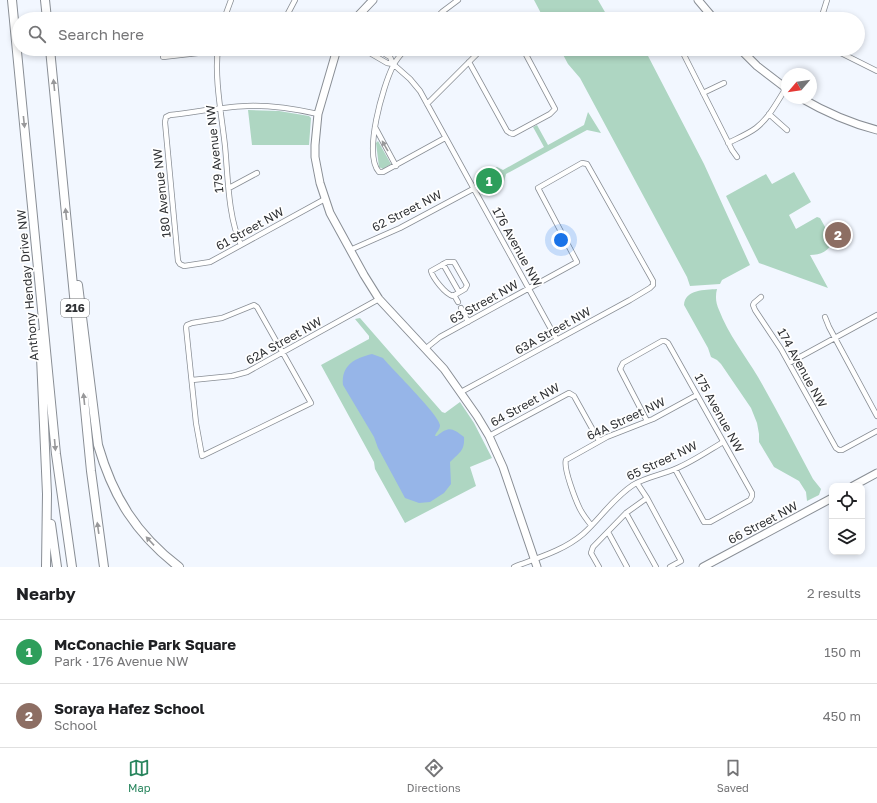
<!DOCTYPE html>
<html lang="en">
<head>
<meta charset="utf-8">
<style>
	body { margin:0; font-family:"Golos Text",sans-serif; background:#f6f6f6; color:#202124 }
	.controls { position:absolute; right:12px; bottom:12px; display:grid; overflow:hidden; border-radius:8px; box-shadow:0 2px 6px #0003 }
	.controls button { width:36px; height:36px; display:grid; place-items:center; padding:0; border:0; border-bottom:1px solid #e0e0e0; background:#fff; color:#202124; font:20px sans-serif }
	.compass { position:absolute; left:781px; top:68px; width:36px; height:36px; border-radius:50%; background:#fff; box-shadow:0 2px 6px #0003; rotate:241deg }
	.you { position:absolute; left:561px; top:240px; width:14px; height:14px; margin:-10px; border:3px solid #fff; border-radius:50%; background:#1a73e8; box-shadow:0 0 0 6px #1a73e833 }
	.badge { display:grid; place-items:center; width:26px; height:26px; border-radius:50%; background:#28855d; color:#fff; font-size:13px; font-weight:700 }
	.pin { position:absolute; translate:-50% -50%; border:2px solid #fff; box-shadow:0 1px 4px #0006 }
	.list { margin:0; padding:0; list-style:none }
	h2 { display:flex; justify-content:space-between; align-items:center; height:52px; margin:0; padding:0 16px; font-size:17px }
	h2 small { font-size:13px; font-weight:400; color:#757577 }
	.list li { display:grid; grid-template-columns:26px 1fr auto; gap:12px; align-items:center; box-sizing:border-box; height:64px; padding:0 16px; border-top:1px solid #e0e0e0 }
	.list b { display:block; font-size:15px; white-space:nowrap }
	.list p { margin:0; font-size:13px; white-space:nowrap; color:#757577 }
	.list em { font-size:13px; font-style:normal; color:#757577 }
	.icon { flex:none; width:22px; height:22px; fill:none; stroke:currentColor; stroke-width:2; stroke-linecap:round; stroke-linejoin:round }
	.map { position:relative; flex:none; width:877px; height:567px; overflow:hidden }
	.search { position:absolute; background:#fff; box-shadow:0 2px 6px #0003; left:12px; right:12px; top:12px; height:44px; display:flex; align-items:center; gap:10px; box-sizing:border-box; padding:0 14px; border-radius:22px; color:#757577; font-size:15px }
	.sheet { height:180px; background:#fff }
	nav { display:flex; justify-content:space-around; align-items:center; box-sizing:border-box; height:56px; border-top:1px solid #e0e0e0; background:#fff; font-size:11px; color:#757577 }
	nav a { display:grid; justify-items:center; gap:2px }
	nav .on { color:#28855d }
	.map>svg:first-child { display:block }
	.green { fill:#aed6c2 }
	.water { fill:#96b5e8 }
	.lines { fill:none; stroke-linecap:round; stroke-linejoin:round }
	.street-casing { stroke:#898e95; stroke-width:6 }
	.secondary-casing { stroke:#898e95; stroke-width:9 }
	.highway-casing { stroke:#898e95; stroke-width:10 }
	.street { stroke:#fff; stroke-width:4.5 }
	.secondary { stroke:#fff; stroke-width:7 }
	.highway { stroke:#fff; stroke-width:8 }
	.oneway { fill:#98989a }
	.labels { text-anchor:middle; stroke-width:3.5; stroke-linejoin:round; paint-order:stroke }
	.shield { fill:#fff; stroke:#6e7072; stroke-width:1 }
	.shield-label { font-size:11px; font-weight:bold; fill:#303235 }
	.street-label { font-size:12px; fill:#303235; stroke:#fff }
</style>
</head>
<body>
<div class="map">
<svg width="877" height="567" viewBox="0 0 877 567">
	<rect width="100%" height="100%" fill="#f2f7ff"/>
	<!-- green -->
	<path class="green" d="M534,0H598L609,19H544Z
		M560,49H640L647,54L704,164L750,265L722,280L720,284L690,286L687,277L580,78L568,64Z
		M248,110L279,111L309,116L311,118L309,145H252Z
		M588,112L601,133L587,130L506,174L504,182L482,195L474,180L497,167L503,170L544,147L533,127L537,125L548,145L584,125Z
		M378,141L391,164L383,169L379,167L376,143Z
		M794,172L811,202L789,215L796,229L817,217L820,218L833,241C829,251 821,255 810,255L828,288L759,263L726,196L766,174L772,184Z
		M717,289C715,297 716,303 719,310C728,334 745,355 758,377C777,410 795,445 813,479L821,489L819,495L807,501L806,492L799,481L774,467L759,442V434L757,423L751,408L721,364L717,360L711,357L708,348L684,305C685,289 705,290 717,289Z
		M360,318L442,412L445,413L460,402L474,423L492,458L470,467L476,486L405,523L375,469L374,462L321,365L369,339V336L355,319Z"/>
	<!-- water -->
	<path class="water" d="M372,354L383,358C392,369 439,415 440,425C440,430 436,432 435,436H437C449,426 452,428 464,437C465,451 459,453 450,462L451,484L444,493L430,502L419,503L405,498L378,448L374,437L343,385C341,365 355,358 372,354Z"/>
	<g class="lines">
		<!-- street casing -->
		<g class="street-casing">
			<path id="street" d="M224,19L231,0
				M285,19L295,0
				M435,19L442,12L458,0
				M821,19L827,0
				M218,49C214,77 222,118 225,146C228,177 228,217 241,245
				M363,49L387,63L393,64
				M377,49L390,57L393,64L410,79L420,91L557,340
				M406,49C401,54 396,60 393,66C383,86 363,154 379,172H383L445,138
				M681,49L732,150L737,157
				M833,49L877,71
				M163,57L233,49
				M469,62L507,131L510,133L513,134L550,114L555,109L523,49
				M703,93L724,83
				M427,104L482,49
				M318,114C295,109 271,105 247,106C222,107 196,112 170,115L166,117L165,122L178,261L180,264L184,266L210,262L325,199
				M769,114L787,130
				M375,127L396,166
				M728,143C738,138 748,134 756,128C769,118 777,102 786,88
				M229,188L257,173
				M350,250L400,228L473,189
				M447,262H454L467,285L465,289L453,296C445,294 433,278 431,271Z
				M443,264L459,292
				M454,295L458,302
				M761,297L754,303L753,305L755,310L781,349L836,448L839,450H842L877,431
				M254,305L257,307L311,403L202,456L196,423L186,327L187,325L192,323L222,318Z
				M461,308L468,322
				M825,317L829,327L877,416
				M425,349L440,337L577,262L538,188L582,163L587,164L653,281V285L650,288L630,300L461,392
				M789,363L877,315
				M192,380L232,376L247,372L379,299
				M647,421L620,369L623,363L662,341H665L668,343L752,493V496L750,500L710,522H704L675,469
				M489,436L569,393L574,396L599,441
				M637,483L647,498L681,561L670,567
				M626,513L656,567
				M591,525C587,520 583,515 580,509C576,501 563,468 566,460L607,437L653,419L697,395
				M608,532L627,567
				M514,567C537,558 563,551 583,534C600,519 613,498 633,485C646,477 661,475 675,469C692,462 708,451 723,442
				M599,567L591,553L593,547L626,513L647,498"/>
		</g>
		<!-- secondary casing -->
		<g class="secondary-casing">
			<path id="secondary" d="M698,0L714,19
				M355,19L373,0
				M337,49L318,114L315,145V157L320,183L330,213L364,275L379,299L444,369L477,416L489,436L503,467L537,567
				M740,49L757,66L787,89
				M801,98C825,112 850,123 877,130
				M853,486L877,473
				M703,567L832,498"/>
		</g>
		<!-- highway casing -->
		<g class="highway-casing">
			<path id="highway" d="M12,0L56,454L72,567
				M45,0L47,19
				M50,49L91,471L104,567
				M78,285L98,445C113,497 136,534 179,567
				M40,334L47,494L46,567
				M51,524L57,567"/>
		</g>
		<!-- street -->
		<use href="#street" class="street"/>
		<!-- secondary -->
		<use href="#secondary" class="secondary"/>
		<!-- highway -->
		<use href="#highway" class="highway"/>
	</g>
	<!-- one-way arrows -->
	<defs><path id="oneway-solid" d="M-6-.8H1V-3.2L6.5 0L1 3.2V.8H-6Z"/></defs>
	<g class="oneway">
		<use href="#oneway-solid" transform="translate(54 85) rotate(-96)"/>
		<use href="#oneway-solid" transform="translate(24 122) rotate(84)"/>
		<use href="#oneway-solid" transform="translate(385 146) rotate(-120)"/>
		<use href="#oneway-solid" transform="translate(66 214) rotate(-96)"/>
		<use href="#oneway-solid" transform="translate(84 399) rotate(-96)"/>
		<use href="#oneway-solid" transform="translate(55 445) rotate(85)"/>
		<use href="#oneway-solid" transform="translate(98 528) rotate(-98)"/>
		<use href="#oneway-solid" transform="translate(150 541) rotate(-133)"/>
	</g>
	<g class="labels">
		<!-- shield labels -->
		<rect class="shield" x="61" y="299" width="28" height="18" rx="3"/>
		<g class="shield-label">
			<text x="75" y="312">216</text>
		</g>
		<!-- street labels -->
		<g class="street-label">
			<text transform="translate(215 149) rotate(-96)" y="4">179 Avenue NW</text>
			<text transform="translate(162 193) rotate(-96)" y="4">180 Avenue NW</text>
			<text transform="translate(407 211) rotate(-27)" y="4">62 Street NW</text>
			<text transform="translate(250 229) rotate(-29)" y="4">61 Street NW</text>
			<text transform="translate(517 247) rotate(61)" y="4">176 Avenue NW</text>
			<text transform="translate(28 285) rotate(-95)" y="4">Anthony Henday Drive NW</text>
			<text transform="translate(484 302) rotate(-29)" y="4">63 Street NW</text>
			<text transform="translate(553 331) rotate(-29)" y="4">63A Street NW</text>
			<text transform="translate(284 341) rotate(-29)" y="4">62A Street NW</text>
			<text transform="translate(802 368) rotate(61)" y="4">174 Avenue NW</text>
			<text transform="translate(525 405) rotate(-29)" y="4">64 Street NW</text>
			<text transform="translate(719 413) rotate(61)" y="4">175 Avenue NW</text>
			<text transform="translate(626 419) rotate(-25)" y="4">64A Street NW</text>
			<text transform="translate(662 461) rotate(-25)" y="4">65 Street NW</text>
			<text transform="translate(763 523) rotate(-28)" y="4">66 Street NW</text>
		</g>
	</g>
</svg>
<div class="controls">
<button><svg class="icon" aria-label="locate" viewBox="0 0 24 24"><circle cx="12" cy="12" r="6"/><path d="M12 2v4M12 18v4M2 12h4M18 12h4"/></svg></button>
<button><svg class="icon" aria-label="layers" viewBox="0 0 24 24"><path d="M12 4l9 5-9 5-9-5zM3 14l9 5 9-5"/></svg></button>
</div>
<svg class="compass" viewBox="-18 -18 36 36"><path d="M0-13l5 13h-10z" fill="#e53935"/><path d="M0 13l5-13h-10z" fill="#757577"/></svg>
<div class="you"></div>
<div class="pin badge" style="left:489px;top:181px;background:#2e9e5b">1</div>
<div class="pin badge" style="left:838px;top:235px;background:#8d6e63">2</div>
<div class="search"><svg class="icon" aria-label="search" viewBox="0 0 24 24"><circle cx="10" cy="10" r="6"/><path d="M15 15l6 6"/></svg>Search here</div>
</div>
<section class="sheet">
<h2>Nearby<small>2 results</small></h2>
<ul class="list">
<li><span class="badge" style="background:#2e9e5b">1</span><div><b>McConachie Park Square</b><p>Park · 176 Avenue NW</p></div><em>150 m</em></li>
<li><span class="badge" style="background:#8d6e63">2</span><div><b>Soraya Hafez School</b><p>School</p></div><em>450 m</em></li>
</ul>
</section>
<nav>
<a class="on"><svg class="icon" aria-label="map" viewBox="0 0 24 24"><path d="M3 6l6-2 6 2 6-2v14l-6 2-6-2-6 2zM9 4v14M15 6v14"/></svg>Map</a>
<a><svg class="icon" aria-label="directions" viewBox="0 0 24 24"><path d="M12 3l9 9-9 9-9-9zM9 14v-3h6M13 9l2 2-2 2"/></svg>Directions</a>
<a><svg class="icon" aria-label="saved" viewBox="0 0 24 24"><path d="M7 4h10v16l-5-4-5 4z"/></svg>Saved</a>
</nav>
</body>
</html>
